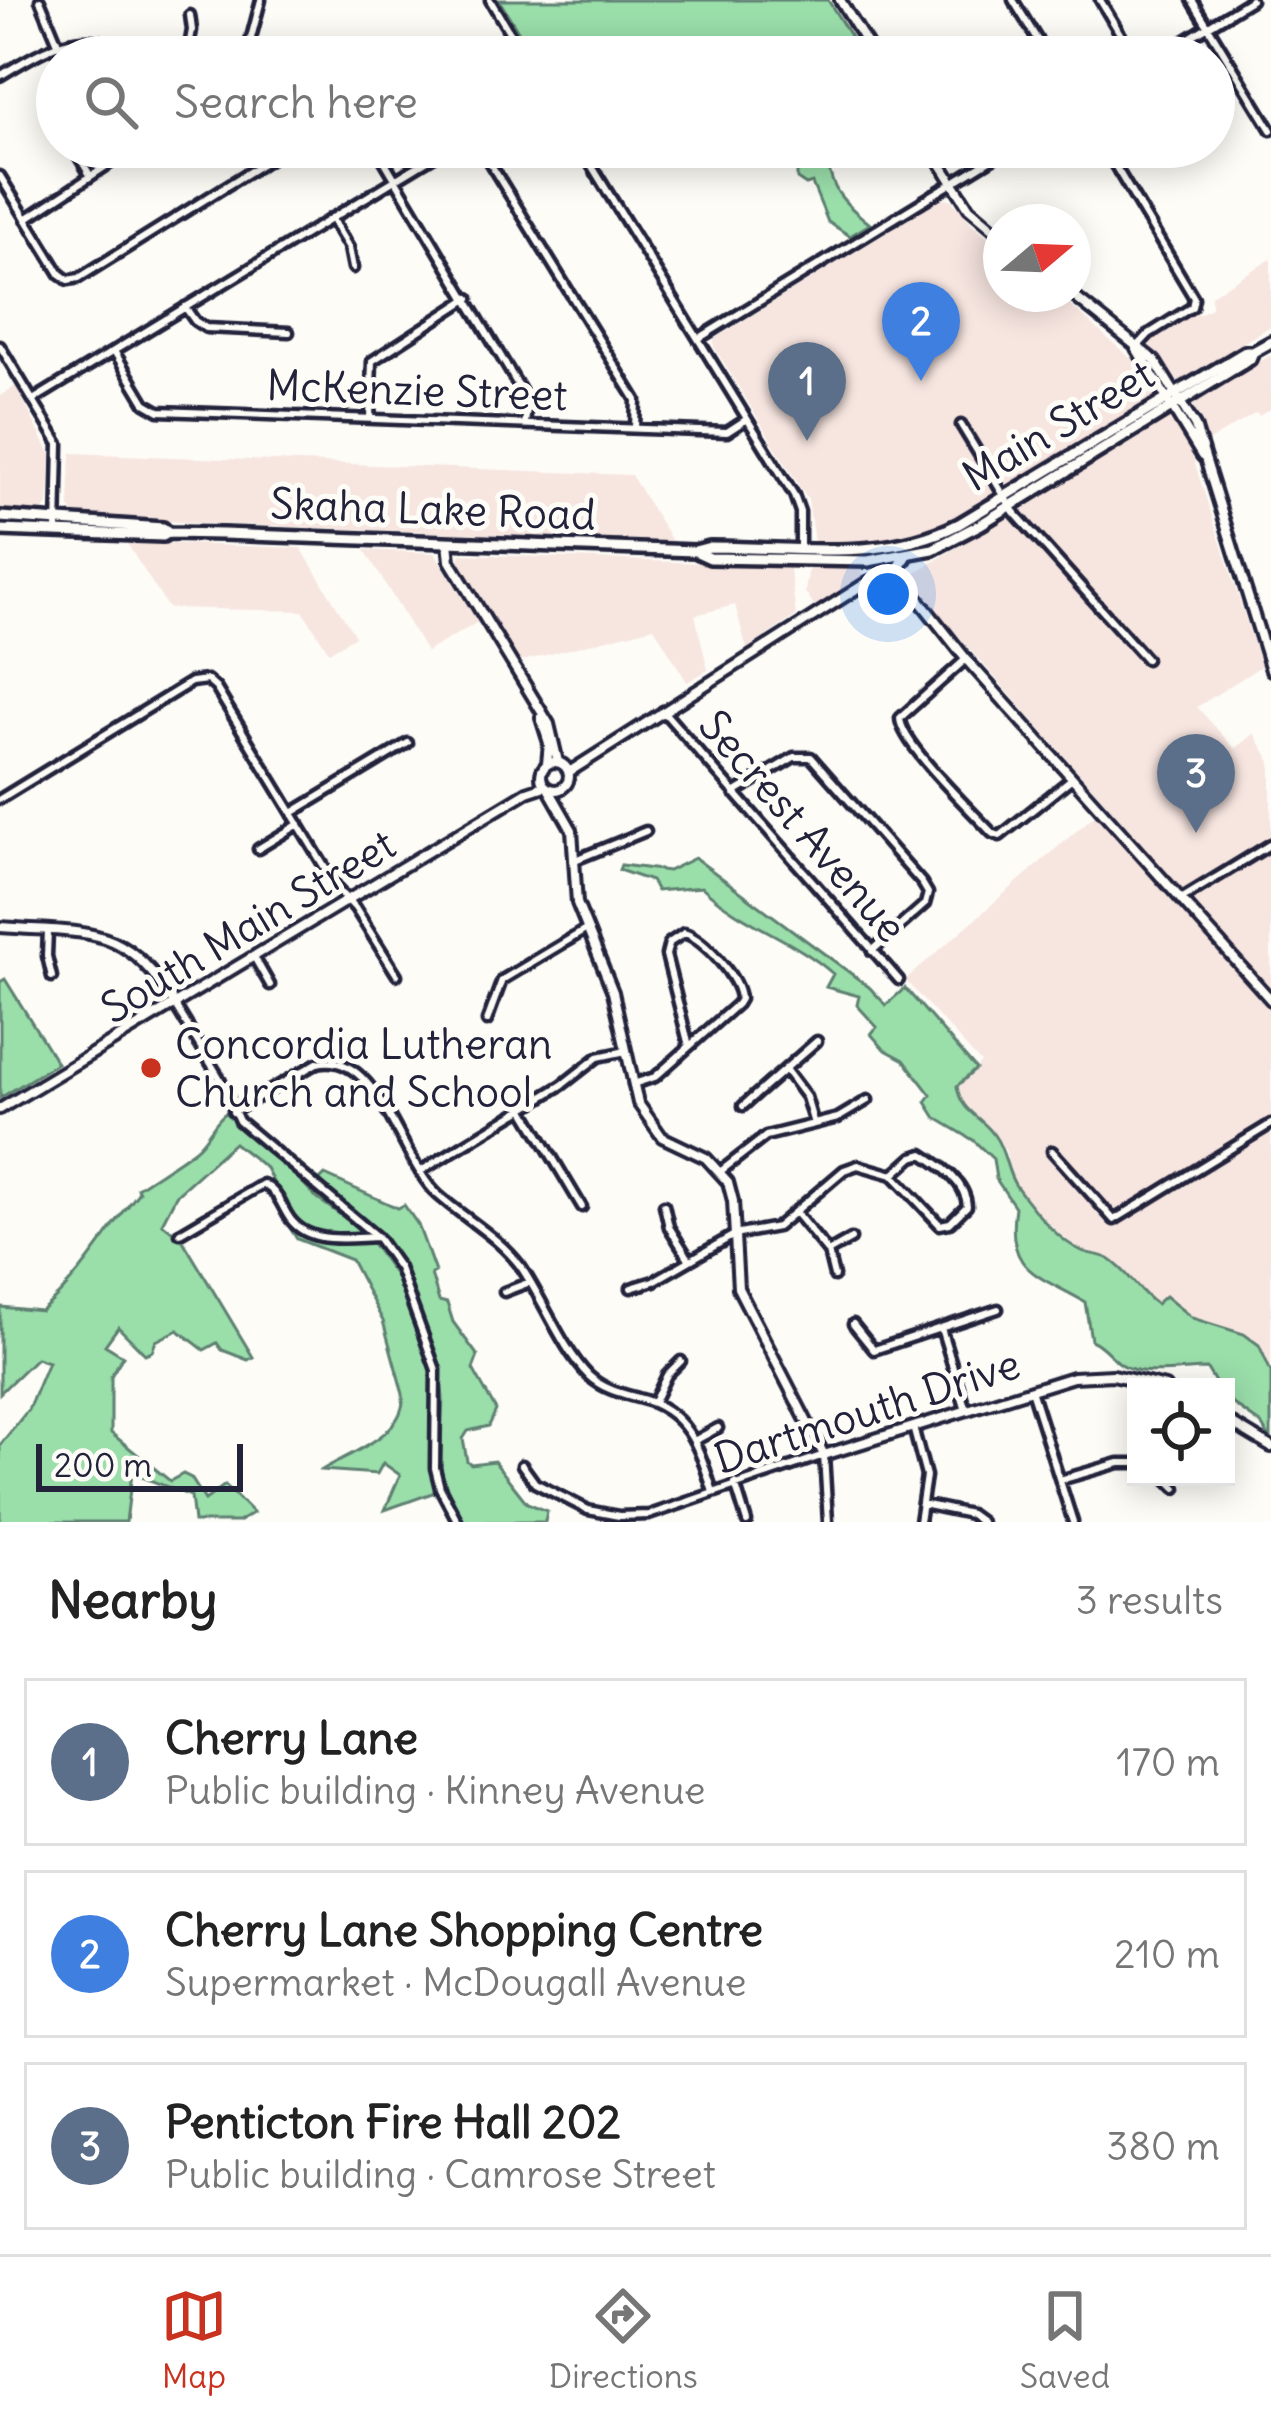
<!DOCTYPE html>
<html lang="en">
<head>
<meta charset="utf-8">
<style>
	body { margin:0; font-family:Delius,sans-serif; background:#f6f6f6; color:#222 }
	.controls { position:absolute; right:36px; bottom:36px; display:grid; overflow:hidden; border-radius:0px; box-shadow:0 6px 30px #0003 }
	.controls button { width:108px; height:108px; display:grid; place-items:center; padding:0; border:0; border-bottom:3px solid #e0e0e0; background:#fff; color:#222; font:60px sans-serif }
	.compass { position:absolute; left:983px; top:204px; width:108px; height:108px; border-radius:50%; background:#fff; box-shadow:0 6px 30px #0003; rotate:71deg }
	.scale { position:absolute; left:36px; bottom:30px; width:207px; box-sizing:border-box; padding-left:12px; border:6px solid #22223b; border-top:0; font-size:33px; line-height:42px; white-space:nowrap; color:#22223b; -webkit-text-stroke:9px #fdfcf7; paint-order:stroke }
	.you { position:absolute; left:888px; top:594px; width:42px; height:42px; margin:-30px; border:9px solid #fff; border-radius:50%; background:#1a73e8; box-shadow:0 0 0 18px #1a73e833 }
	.badge { display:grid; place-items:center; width:78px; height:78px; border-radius:50%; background:#c8321e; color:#fff; font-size:39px; font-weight:700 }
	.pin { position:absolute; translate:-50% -99px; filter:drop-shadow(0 3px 6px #0008) }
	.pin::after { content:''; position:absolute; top:63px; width:42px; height:36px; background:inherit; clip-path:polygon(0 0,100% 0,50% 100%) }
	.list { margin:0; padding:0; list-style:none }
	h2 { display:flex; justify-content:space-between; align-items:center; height:156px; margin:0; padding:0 48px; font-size:51px }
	h2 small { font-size:39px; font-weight:400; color:#767676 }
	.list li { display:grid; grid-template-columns:78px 1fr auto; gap:36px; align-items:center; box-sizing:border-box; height:168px; margin:0 24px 24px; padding:0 24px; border:3px solid #e0e0e0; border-radius:0px }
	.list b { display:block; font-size:45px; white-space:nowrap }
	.list p { margin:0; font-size:39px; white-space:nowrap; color:#767676 }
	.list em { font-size:39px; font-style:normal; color:#767676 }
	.icon { flex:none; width:66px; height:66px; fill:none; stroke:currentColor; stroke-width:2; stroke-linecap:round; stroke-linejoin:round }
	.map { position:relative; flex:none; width:1271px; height:1522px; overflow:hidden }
	.search { position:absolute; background:#fff; box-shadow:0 6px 30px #0003; left:36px; right:36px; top:36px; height:132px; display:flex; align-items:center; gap:30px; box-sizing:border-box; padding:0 42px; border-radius:66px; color:#767676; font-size:45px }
	.sheet { height:732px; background:#fff }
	nav { display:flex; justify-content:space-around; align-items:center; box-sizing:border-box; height:168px; border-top:3px solid #e0e0e0; background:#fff; font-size:33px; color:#767676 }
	nav a { display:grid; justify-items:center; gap:6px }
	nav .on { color:#c8321e }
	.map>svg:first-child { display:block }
	.built { fill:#f7e5e0 }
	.green { fill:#9adeaa; stroke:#5e8072; stroke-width:3 }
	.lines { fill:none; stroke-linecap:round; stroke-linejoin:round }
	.minor-casing { stroke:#22223b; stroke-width:15 }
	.tertiary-casing { stroke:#22223b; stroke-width:16 }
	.secondary-casing { stroke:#22223b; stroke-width:18 }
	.minor { stroke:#fdfcf7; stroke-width:6 }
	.tertiary { stroke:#fdfcf7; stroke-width:8 }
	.secondary { stroke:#fdfcf7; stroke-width:9 }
	.poi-dot { fill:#c8321e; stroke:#fdfcf7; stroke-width:4.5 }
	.labels { text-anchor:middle; stroke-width:10; stroke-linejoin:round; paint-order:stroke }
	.street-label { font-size:42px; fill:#22223b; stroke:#fdfcf7 }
	.poi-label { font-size:42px; fill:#22223b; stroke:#fdfcf7; text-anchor:start }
</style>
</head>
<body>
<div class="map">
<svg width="1271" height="1522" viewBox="0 0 1271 1522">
	<rect width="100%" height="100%" fill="#fdfcf7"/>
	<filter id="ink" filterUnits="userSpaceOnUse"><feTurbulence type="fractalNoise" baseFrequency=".00833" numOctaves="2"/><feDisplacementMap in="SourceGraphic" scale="24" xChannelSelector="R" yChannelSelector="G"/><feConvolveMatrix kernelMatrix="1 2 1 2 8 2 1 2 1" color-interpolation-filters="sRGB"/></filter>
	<g filter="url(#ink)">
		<!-- built -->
		<path class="built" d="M942,198L951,199L972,224L1001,248V294H1057L1143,369L1156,395L940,526L879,543L814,542L808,500L714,347V339Z
			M1271,259V326L1179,381L1173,377L1150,347V340L1193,313L1200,314L1211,308V295Z
			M1271,355V408L1259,416L1256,413L1207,442L1193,408L1194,402Z
			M16,386L51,456L48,505L42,512L0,510V396Z
			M1169,417L1175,419L1192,455L1261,666L1197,707L1235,749L1254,733L1271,762V1372L1259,1345L1244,1334L1192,1318L1165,1296L1157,1304L1095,1253L1083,1251L1062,1236L1031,1206L1011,1180L1006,1151L983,1120L971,1116L959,1101L956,1087L981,1063L905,980L1096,814L1125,847L1136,837L907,578Z
			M71,453L631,475L672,541L191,523L74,513L69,507Z
			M126,542L301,548L355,636L329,652L303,611L168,608Z
			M365,550L435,553L478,622L426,652Z
			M461,554L787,566L790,570L796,616L747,649L735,605L695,615L708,670L687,682L654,627L519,662L458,564Z
			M809,567L861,568L864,579L814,606L805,592Z"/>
		<!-- green -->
		<path class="green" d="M499,0H828L863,57H534Z
			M797,147H826C829,188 839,199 870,224L850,236L828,222L812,183L806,185L797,179Z
			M695,858L869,987L886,1005L905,988L976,1069L957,1086C961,1113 980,1115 994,1135C1007,1153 1005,1170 1016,1186C1031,1207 1057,1240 1082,1251C1091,1255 1100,1254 1109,1259C1127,1270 1138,1291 1156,1304L1165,1296L1192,1318L1244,1334L1259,1345L1271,1372V1440L1261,1424L1226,1399V1387H1218L1207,1369C1183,1369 1141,1378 1121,1364C1109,1356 1105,1346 1091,1340L1085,1302C1037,1274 1005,1272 1015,1207L996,1179L993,1159L973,1140L936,1118L926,1102L931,1095L904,1060L884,1049L871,1034L877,1027L857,1005L859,996L826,987L833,974C793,938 742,925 702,887L657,891L651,881L619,870L621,865L668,871Z
			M5,979L57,1063L0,1098V982Z
			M227,1112L278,1156L317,1198L364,1232L395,1275L428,1358L435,1403L431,1462L438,1491L385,1510L400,1475L383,1463L377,1474L322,1470C351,1452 407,1434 403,1394L383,1321L351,1260L297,1239L279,1211L285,1206L266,1168L234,1143L177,1194L162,1223L182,1239L253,1357L248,1360L222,1350L217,1343L204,1350L178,1330L156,1341L152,1351L145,1354L118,1327L105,1345L123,1356L111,1376V1433L170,1481L183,1474L191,1478L205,1500L225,1485L253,1513L238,1522H194L191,1496L132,1473L126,1522H0V1445L28,1410L48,1362L36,1358L0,1393V1307L41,1311C81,1278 106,1232 139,1192L137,1188C156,1175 177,1163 195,1149C209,1138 213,1121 227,1112Z
			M325,1175L398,1208L404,1205L418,1225L435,1272L431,1274L439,1301L447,1303L453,1322L478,1356L473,1369L496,1410L489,1426L468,1431L463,1439L467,1461L471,1464L494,1461L527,1503L547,1511L545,1522H461L440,1471L443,1397L436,1353L402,1265L378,1232L317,1183Z"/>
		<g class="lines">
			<!-- minor casing -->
			<g class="minor-casing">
				<path id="minor" d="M40,0L57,41
					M490,0L524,57
					M1013,0L1048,57
					M1100,0L1134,57
					M1192,0L1271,130
					M187,57L192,30L190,15
					M246,57L261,0
					M1158,57L1251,0
					M0,76C77,28 83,35 167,57
					M73,147L90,175
					M376,147L528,402L525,423
					M480,147L636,400L635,428
					M580,147L794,495L800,512V548
					M1104,147L1194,298L1192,307L1149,334L1136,348
					M0,176L60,274L68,280L79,278L289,147
					M331,218L349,248L353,268
					M26,219L135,147
					M185,307L195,321L206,328L289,332
					M698,339L1011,147
					M0,346L59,444L57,532
					M114,351L145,403L159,411L727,432L747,419
					M33,400L449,147
					M370,418L372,361L469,298
					M961,425L1014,512L1146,659
					M966,659L900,718C900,743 972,811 992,833L1000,836L1071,779
					M663,711L899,980
					M734,793L794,757H811L922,883L928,893L925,904L872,951
					M0,799L191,682L207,680L216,688L339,891L355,908L397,975
					M292,813L408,743
					M258,849L299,824
					M575,860L646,831
					M1181,899L1271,844
					M48,930L47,956L52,977
					M254,957L270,985
					M175,1005L219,1077L239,1121L377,1237L399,1268L436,1370L435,1468L440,1488L458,1522
					M487,1021L502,980L587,929
					M785,1069L806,1097L814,1124
					M633,1084L655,1077L737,1004L740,999C739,978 704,939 684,933L669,943L666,955L689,1046
					M743,1106L817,1041
					M523,1108L582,1207
					M233,1112L317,1063C378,1048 401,1162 438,1195C465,1219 499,1237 521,1267C543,1299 562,1349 589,1376C603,1389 620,1393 638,1398C688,1410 699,1448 713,1492
					M1052,1151L1114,1220L1271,1124
					M421,1171L562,1085L598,1057L626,1051
					M721,1171L766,1136L838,1118L868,1100
					M664,1205L669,1227L689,1259
					M795,1212L828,1252L834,1276
					M180,1233L263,1184C277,1191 280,1202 287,1214C305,1246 346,1238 377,1237
					M828,1252L851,1239
					M631,1288L654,1281L734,1235L777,1227L844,1170L858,1165L893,1175L940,1225L950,1223L967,1206C966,1183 942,1166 923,1154L913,1157L893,1175
					M504,1292L530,1282
					M853,1324L874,1350L998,1309
					M941,1328L966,1410
					M1031,1390L1073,1522
					M654,1402L667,1375L681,1361
					M913,1427L926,1476L919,1522
					M696,1440L718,1428
					M522,1465L535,1483L588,1510L619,1516L649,1515L824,1455L828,1522
					M1165,1477L1176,1488
					M1060,1480L1119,1463H1136
					M735,1483L747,1522
					M922,1504L970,1514L981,1522"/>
			</g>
			<!-- tertiary casing -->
			<g class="tertiary-casing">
				<path id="tertiary" d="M840,0L875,57
					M930,147L969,208L1001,235
					M1071,294L1155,361L1195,426L1271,670
					M1136,348L1202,456
					M448,543L450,561L549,724L558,762
					M865,588L894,584L915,600
					M541,718L549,743L547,764
					M541 776a14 14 0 1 1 28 0a14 14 0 1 1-28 0Z
					M569,772L869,581L889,577L912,591L966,659L1271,1000
					M548,788L572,830L577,903L613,992L638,1103L662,1137L706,1158L728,1182L733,1201L738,1288L824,1455L1073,1377L1113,1375L1165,1387
					M0,927C88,934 124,921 175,1005
					M0,1109L527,792L545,786
					M1226,1420L1271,1447"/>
			</g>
			<!-- secondary casing -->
			<g class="secondary-casing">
				<path id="secondary" d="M0,517L163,528L168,533
					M0,530L163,536L168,533L223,534L695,551L710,547C794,547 883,563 959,524L1245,352H1253
					M697,552L710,558L868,561L933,549L981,524L1250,359L1253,352L1271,342
					M901,581L899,567L906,557"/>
			</g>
			<!-- minor -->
			<use href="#minor" class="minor"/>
			<!-- tertiary -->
			<use href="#tertiary" class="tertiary"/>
			<!-- secondary -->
			<use href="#secondary" class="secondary"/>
		</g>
	</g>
	<!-- markers -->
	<circle class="poi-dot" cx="151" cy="1068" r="12"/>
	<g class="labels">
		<!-- street labels -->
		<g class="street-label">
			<text transform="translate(417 390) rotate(2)" y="15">McKenzie Street</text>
			<text transform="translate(1058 425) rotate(-31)" y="15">Main Street</text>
			<text transform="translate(433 509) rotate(2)" y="15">Skaha Lake Road</text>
			<text transform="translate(803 826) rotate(49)" y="15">Secrest Avenue</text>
			<text transform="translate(248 926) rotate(-31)" y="15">South Main Street</text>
			<text transform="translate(867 1411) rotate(-18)" y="15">Dartmouth Drive</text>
		</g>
		<!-- poi labels -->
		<g class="poi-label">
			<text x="175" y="1059">Concordia Lutheran<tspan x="175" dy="48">Church and School</tspan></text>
		</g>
	</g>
</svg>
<div class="controls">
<button><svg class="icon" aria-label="locate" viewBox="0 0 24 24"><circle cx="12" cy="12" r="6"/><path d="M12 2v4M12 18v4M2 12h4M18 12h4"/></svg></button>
</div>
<svg class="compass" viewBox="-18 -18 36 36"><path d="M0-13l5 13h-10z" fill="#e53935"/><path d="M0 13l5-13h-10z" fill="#767676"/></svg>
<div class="scale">200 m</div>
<div class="you"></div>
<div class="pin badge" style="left:807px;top:441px;background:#5c6f8a">1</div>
<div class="pin badge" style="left:921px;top:381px;background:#3f7fe0">2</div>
<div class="pin badge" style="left:1196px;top:833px;background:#5c6f8a">3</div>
<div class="search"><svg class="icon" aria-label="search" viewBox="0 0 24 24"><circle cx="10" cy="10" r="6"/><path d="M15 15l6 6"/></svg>Search here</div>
</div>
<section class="sheet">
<h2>Nearby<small>3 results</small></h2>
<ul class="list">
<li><span class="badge" style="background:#5c6f8a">1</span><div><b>Cherry Lane</b><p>Public building · Kinney Avenue</p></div><em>170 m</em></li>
<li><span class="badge" style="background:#3f7fe0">2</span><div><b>Cherry Lane Shopping Centre</b><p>Supermarket · McDougall Avenue</p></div><em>210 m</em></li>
<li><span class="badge" style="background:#5c6f8a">3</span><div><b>Penticton Fire Hall 202</b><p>Public building · Camrose Street</p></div><em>380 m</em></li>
</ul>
</section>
<nav>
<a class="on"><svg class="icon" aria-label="map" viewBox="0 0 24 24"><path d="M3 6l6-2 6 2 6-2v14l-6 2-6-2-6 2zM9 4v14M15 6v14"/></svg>Map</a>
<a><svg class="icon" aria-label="directions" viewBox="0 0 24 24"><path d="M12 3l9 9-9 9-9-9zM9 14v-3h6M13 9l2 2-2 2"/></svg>Directions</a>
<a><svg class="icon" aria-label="saved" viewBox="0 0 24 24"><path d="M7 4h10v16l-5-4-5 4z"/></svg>Saved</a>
</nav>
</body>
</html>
